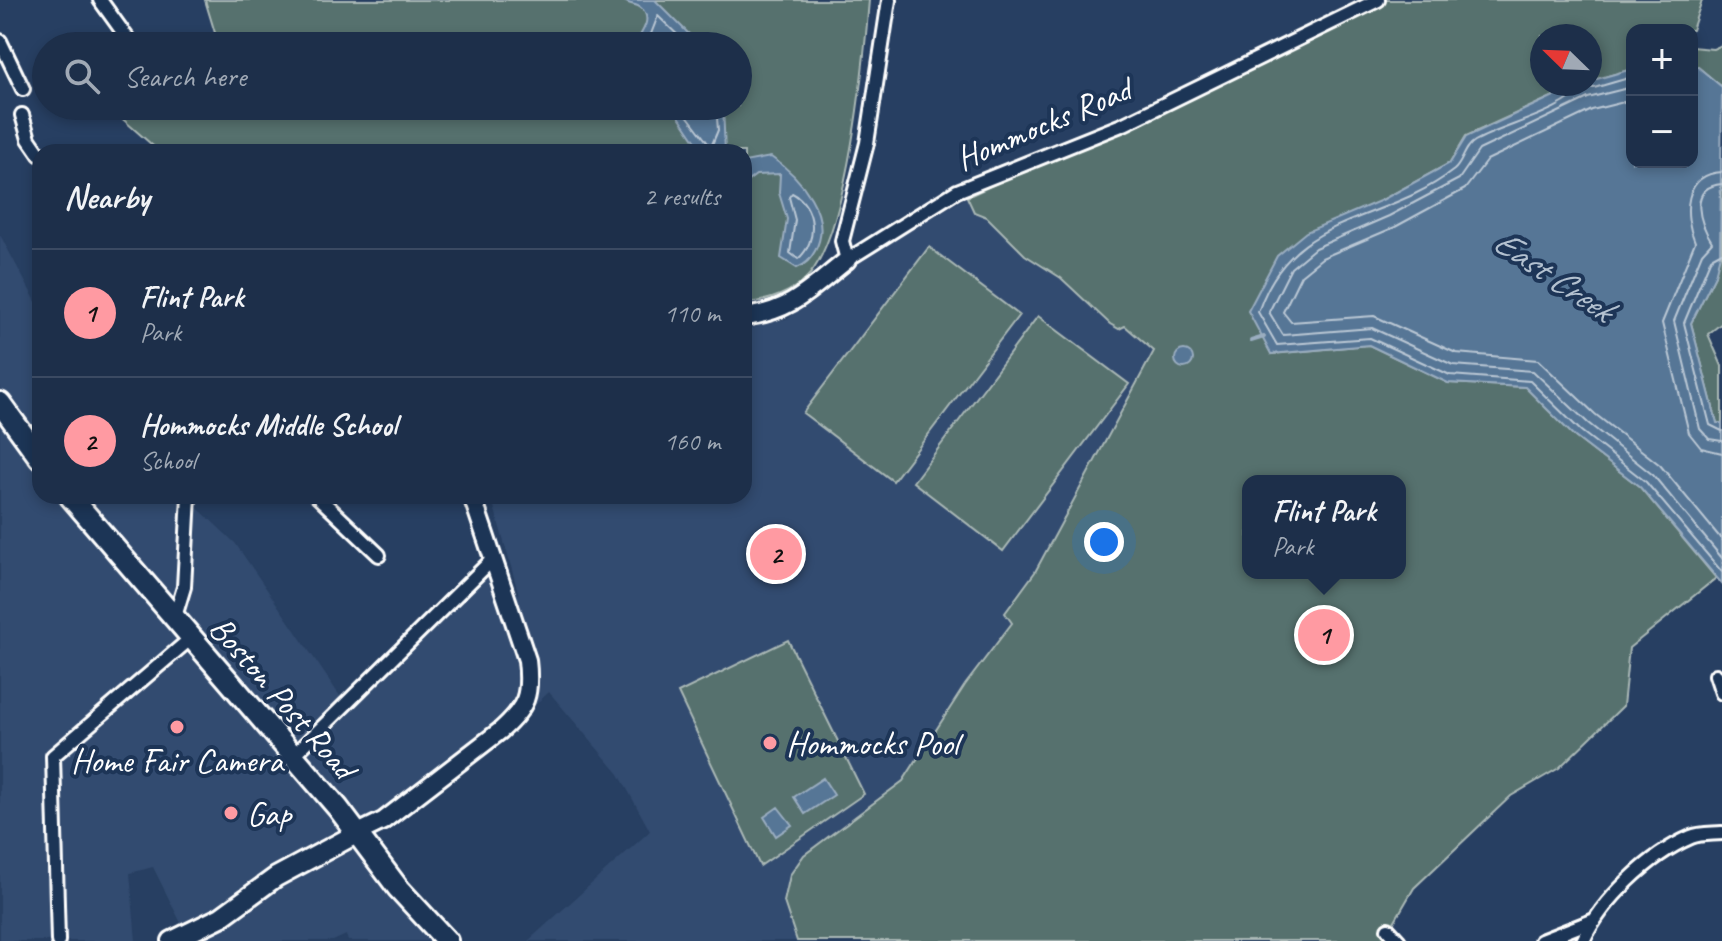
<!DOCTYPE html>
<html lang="en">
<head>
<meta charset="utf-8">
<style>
	body { margin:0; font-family:Caveat,sans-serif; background:#253751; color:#f1f3f6 }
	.controls { position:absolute; right:24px; top:24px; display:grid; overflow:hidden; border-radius:16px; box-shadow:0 4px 12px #0003 }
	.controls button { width:72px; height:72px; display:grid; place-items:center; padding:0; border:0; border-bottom:2px solid #3b4a62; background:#1d2f4a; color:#f1f3f6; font:40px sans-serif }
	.compass { position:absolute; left:1530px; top:24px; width:72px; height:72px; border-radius:50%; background:#1d2f4a; box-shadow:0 4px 12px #0003; rotate:293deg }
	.you { position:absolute; left:1104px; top:542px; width:28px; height:28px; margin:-20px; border:6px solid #fff; border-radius:50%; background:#1a73e8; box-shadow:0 0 0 12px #1a73e833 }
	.badge { display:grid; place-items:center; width:52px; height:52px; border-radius:50%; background:#ff9aa2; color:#111; font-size:26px; font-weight:700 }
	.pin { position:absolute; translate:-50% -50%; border:4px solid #fff; box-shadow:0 2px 8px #0006 }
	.popup { position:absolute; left:1242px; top:475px; width:164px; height:104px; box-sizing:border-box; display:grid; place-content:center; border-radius:16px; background:#1d2f4a; filter:drop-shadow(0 2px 6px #0005); font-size:26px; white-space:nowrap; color:#a0a9b5 }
	.popup b { font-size:30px; color:#f1f3f6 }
	.popup::after { content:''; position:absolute; left:50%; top:100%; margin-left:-16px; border:16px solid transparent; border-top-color:#1d2f4a }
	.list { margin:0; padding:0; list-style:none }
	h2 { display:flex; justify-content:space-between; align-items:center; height:104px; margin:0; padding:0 32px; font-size:34px }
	h2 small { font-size:26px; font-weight:400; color:#a0a9b5 }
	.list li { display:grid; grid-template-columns:52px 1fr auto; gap:24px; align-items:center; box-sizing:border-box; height:128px; padding:0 32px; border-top:2px solid #3b4a62 }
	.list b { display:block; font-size:30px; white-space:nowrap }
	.list p { margin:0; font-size:26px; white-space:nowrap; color:#a0a9b5 }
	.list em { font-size:26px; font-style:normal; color:#a0a9b5 }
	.icon { flex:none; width:44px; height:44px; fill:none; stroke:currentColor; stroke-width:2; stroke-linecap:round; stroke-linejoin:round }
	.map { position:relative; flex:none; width:1722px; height:941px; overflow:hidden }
	.search { position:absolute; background:#1d2f4a; box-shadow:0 4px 12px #0003; left:32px; top:32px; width:720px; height:88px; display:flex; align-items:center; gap:20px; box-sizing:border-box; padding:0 28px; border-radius:44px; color:#a0a9b5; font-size:30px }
	.panel { position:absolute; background:#1d2f4a; box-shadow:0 4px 12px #0003; left:32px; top:144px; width:720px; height:360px; border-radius:24px }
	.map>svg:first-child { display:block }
	.built { fill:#334b6f }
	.green { fill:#56716e; stroke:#aab8b6; stroke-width:2; fill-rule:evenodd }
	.water { fill:#567696; stroke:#9aadc0; stroke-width:2 }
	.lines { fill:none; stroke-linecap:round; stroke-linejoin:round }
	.shore { stroke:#bbc8d5; stroke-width:2 }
	.stream { stroke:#9aadc0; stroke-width:4 }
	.minor-casing { stroke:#fff; stroke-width:18 }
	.tertiary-casing { stroke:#fff; stroke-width:22 }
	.secondary-casing { stroke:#fff; stroke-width:24 }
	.primary-casing { stroke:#fff; stroke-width:26 }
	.minor { stroke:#1d3557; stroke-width:12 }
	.tertiary { stroke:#1d3557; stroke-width:16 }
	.secondary { stroke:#1d3557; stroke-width:18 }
	.primary { stroke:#1d3557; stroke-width:20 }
	.poi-dot { fill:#ff9aa2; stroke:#1d3557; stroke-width:3 }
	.labels { text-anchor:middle; stroke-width:8; stroke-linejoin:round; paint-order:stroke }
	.street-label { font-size:34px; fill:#fff; stroke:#1d3557 }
	.poi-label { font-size:34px; fill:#fff; stroke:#1d3557; text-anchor:start }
	.water-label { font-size:36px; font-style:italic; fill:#b3c1d0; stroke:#1d3557 }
</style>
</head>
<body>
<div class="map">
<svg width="1722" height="941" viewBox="0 0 1722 941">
	<rect width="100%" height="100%" fill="#273f62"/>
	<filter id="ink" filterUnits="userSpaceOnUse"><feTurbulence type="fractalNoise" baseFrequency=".0125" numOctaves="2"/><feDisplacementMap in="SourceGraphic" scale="16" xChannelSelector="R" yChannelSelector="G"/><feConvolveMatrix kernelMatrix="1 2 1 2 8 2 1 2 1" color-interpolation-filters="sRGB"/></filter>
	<g filter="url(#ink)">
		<!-- built -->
		<path class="built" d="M967,197L1155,350L1035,572L1016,595L1012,623L903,781L883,797L784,902L797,941H528L650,831L619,774L549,692L484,752L364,836L421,906L460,941H348L346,935L333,941H210L206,932L189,939L153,867L130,873L136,941H0V235L40,309V496H185L235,543L342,699L487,556L519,595L491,496H744V330L789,318L859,260Z"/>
		<!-- green -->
		<path class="green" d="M205,0H869C864,63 848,228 810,274C794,293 767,302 744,303V152H160L108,106H156L165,114L183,106H738V46H219Z
			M1386,0H1702L1692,30H1632V69L1590,81V36H1542V84H1580L1466,136L1450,163L1382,200L1272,354L1369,345L1448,383L1525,387L1575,437L1640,487L1716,578L1629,648L1623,706L1559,768L1511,796L1414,888L1383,941H797L784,902L790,875L804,855L903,781L965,685L1012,623L1005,613L1035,572L1154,351L1125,326L1119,329L1110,324L1061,278L1025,255L987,217L974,212L967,197ZM1248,481H1400V573H1248Z
			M1722,45V87L1698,67H1692V47L1713,49Z
			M1722,179V323L1708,334L1722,366V423H1717L1691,323L1715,275Z
			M929,247L1019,315L893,481L803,413Z
			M1038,316L1129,384L1003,551L913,482Z
			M788,640L864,794L760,866L678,693Z"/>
		<!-- water -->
		<path class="water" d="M623,0H655L701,46H634C638,36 655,20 641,8C637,4 628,5 623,0Z
			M1692,67H1698L1722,87L1720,255L1715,275L1691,323L1717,423H1722V584L1640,487L1575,437L1525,387L1448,383L1369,345L1271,354L1248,311L1277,256L1306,232L1382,200L1450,163L1466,137L1580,84H1590V81L1632,69V162H1692Z
			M672,106H723L725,152H703Z
			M771,157C800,176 834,216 815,251C810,260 806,264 797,268L781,258L787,219L779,193L780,174L756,175L744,184V162Z
			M1175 359a9 9 0 1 1 18 0a9 9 0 1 1-18 0Z
			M823,778L834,795L805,814L794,797Z
			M778,807L792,825L776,836L764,817Z"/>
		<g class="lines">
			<!-- shore -->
			<path class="shore" d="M642,46L649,39L658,16L689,46
				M1632,77L1594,88L1583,86C1565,112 1503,125 1475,141C1464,147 1463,163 1454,170C1382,226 1292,211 1258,312L1277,345L1370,338L1450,375L1530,381L1581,431L1646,482L1722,572
				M1632,87L1588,98L1479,150L1459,179L1389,216L1315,248L1291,268L1269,312L1283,335L1372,328L1453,365L1533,371L1588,423L1653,475L1722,558
				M1632,100L1592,110L1487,160L1465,189L1395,227L1322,258L1301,275L1283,312L1291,322L1374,316L1456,353L1538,360L1595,414L1660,465L1722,540
				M680,106L711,147L718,130L716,106
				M1722,172C1683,174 1683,215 1695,242L1662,323L1689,433L1701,448L1722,453
				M1722,184C1686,187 1701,225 1712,242L1702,253L1674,321L1700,429L1709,439L1722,441
				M792,193C816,205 819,241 798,259L790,253L795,220L789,197Z
				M1722,252L1711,258L1684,323L1710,425L1722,431"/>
			<!-- stream -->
			<path class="stream" d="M1251,341L1264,337"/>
			<!-- minor casing -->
			<g class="minor-casing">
				<path id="minor" d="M100,0L133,46
					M889,0L867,143L842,241L847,260L957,191L1124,124L1378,0
					M0,41L23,89
					M22,115L29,139L40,155
					M317,496L379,555
					M174,620L184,587L189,496
					M1716,675L1722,693
					M294,755L494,558
					M1388,929L1399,941
					M58,941L53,756L190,639
					M1541,941L1592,921
					M1583,941C1602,900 1649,855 1691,837C1700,833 1712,834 1722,833"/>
			</g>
			<!-- tertiary casing -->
			<g class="tertiary-casing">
				<path id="tertiary" d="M744,317C793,311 810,289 847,260
					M356,834L383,821L500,731C527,707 531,695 527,660L472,496"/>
			</g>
			<!-- secondary casing -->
			<g class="secondary-casing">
				<path id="secondary" d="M172,941L221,917L276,877L356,834"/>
			</g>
			<!-- primary casing -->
			<g class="primary-casing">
				<path id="primary" d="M0,403L40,458
					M70,496L338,808L398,888L447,941"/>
			</g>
			<!-- minor -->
			<use href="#minor" class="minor"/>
			<!-- tertiary -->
			<use href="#tertiary" class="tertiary"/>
			<!-- secondary -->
			<use href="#secondary" class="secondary"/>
			<!-- primary -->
			<use href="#primary" class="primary"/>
		</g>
	</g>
	<!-- markers -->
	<g class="poi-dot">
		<circle cx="177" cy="727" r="8"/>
		<circle cx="770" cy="743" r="8"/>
		<circle cx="231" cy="813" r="8"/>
	</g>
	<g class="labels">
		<!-- street labels -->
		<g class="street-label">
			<text transform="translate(1043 123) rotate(-23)" y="12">Hommocks Road</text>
			<text transform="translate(283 697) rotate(49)" y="12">Boston Post Road</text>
		</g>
		<!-- poi labels -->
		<g class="poi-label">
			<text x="786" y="755">Hommocks Pool</text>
			<text x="177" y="772" text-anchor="middle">Home Fair Camera</text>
			<text x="247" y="825">Gap</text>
		</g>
		<!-- water labels -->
		<g class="water-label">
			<text transform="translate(1554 274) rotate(34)" y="13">East Creek</text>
		</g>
	</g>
</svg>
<div class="controls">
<button>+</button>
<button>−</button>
</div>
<svg class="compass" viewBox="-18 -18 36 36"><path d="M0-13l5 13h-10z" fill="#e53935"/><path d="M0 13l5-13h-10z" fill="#a0a9b5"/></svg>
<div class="you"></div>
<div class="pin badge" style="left:1324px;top:635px">1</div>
<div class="popup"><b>Flint Park</b>Park</div>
<div class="pin badge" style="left:776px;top:554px">2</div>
<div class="search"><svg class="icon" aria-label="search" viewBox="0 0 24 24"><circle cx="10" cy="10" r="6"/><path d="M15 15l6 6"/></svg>Search here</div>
<section class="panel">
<h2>Nearby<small>2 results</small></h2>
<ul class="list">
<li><span class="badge">1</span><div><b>Flint Park</b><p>Park</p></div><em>110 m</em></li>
<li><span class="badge">2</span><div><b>Hommocks Middle School</b><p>School</p></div><em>160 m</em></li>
</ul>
</section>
</div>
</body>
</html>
